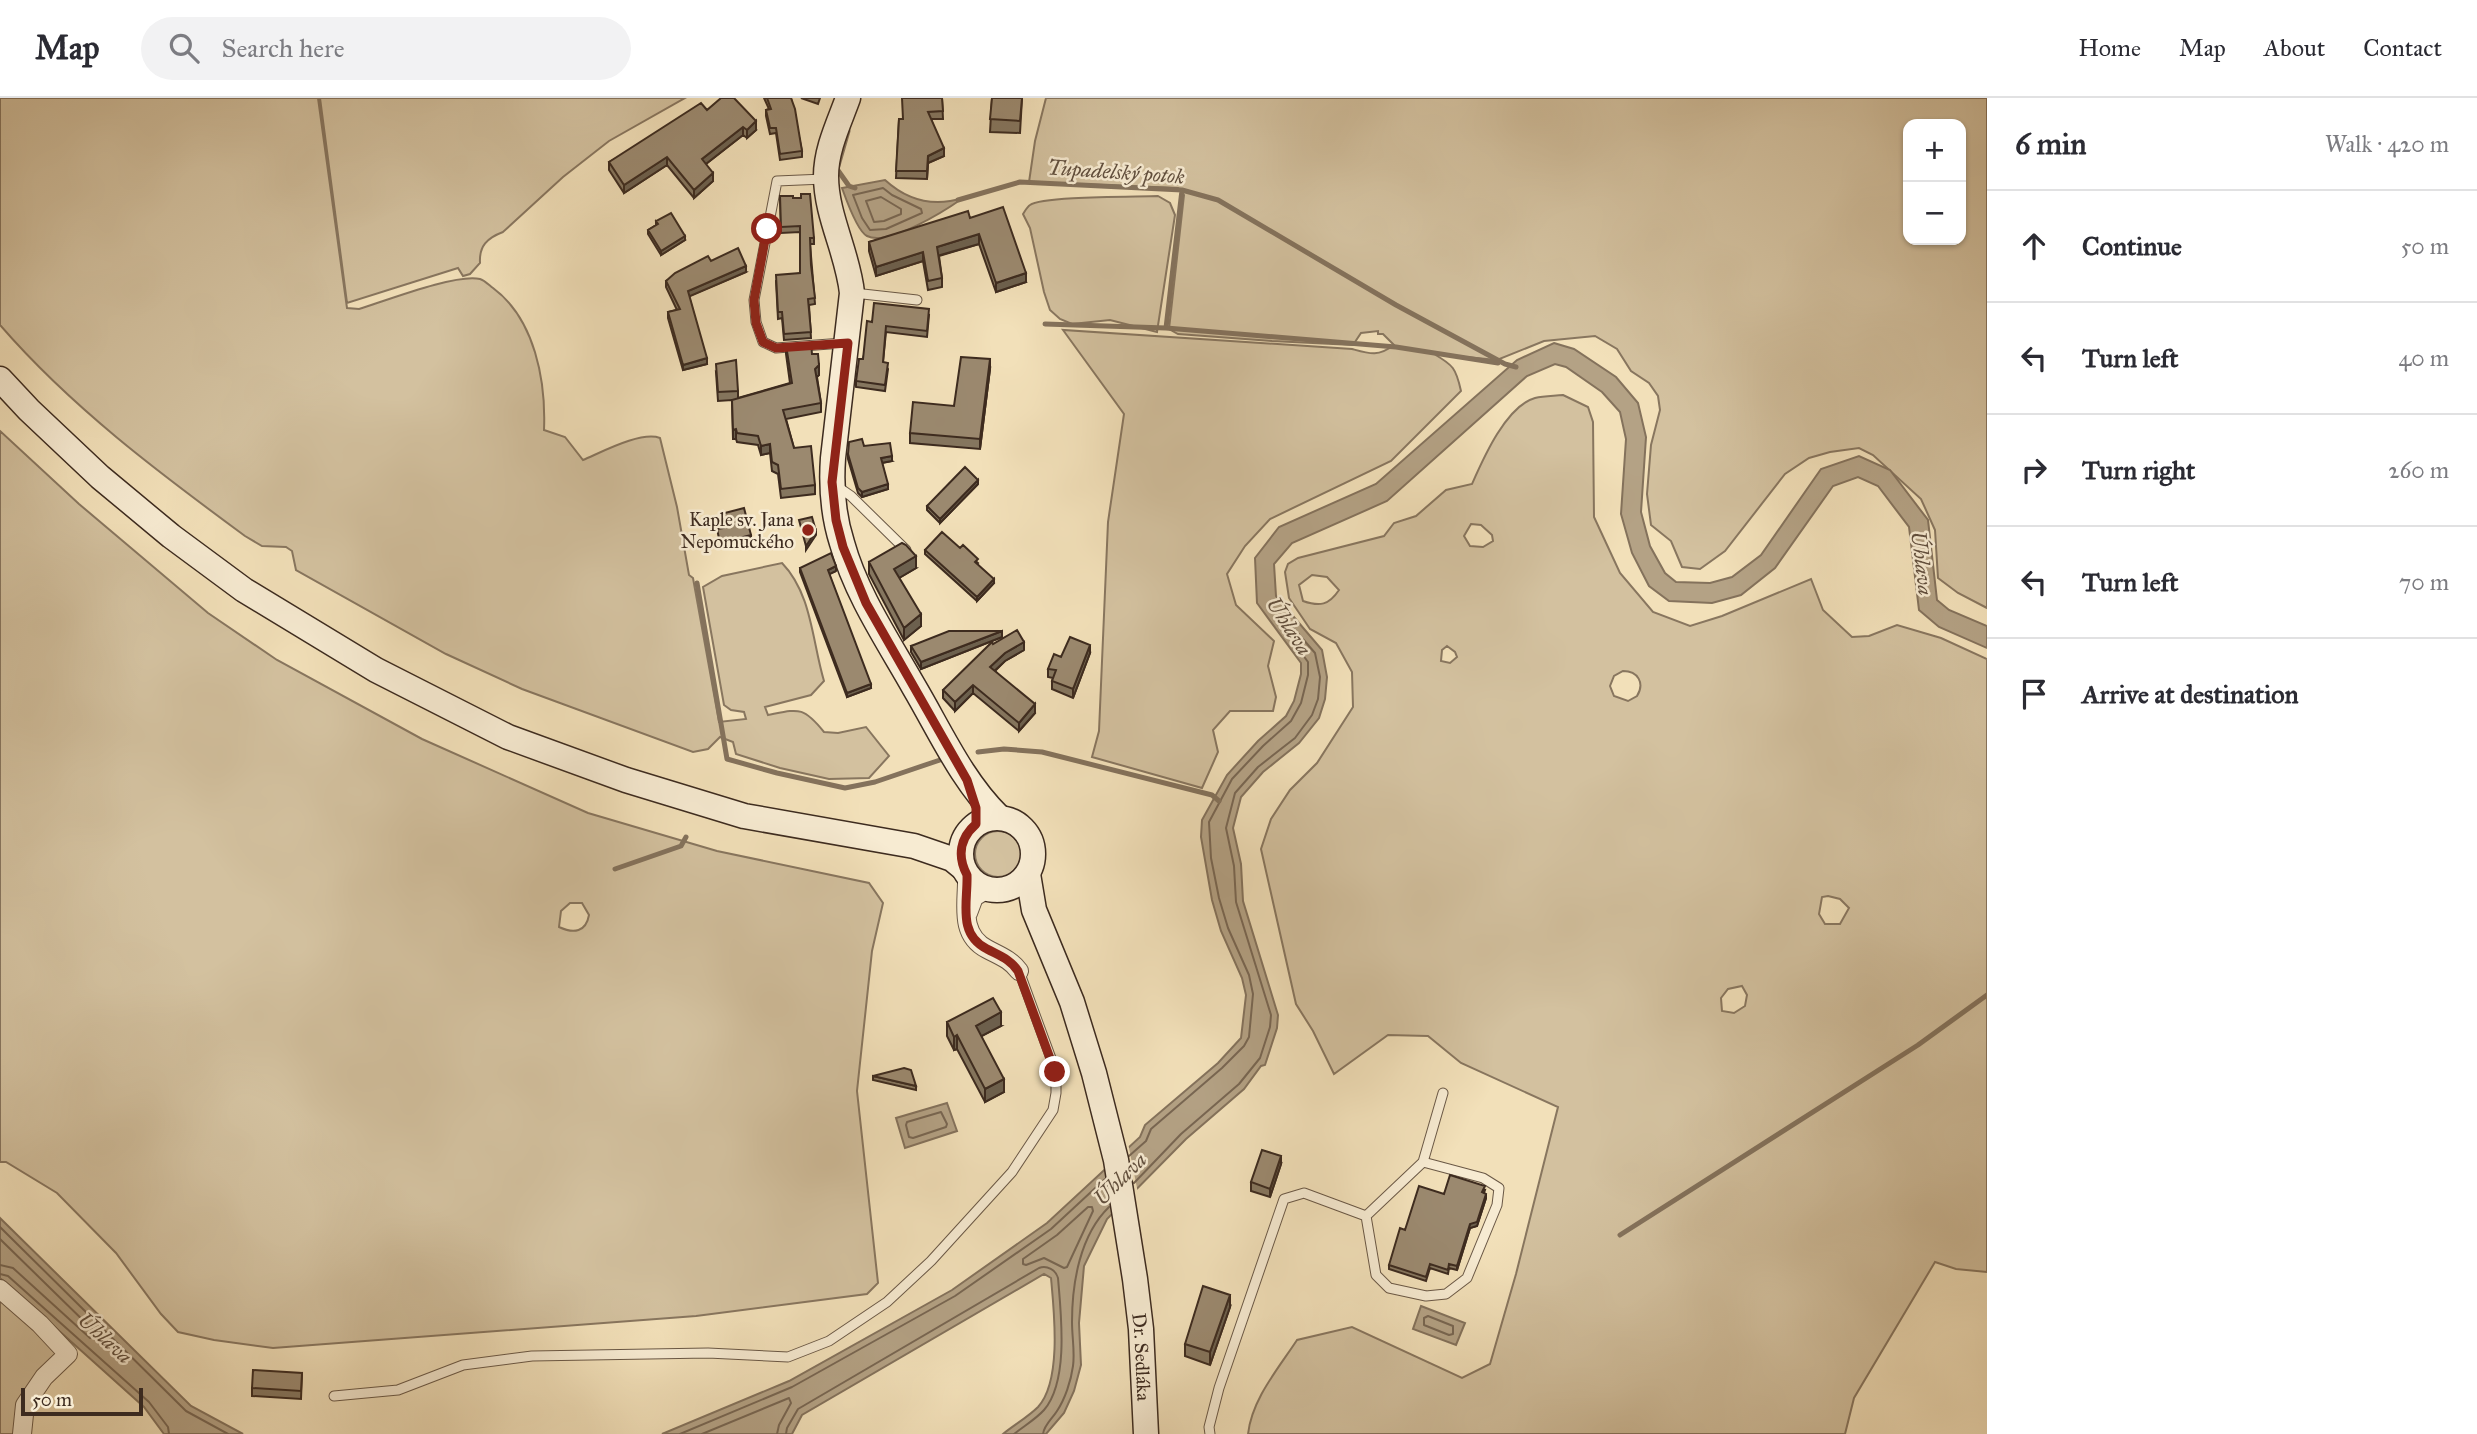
<!DOCTYPE html>
<html lang="en">
<head>
<meta charset="utf-8">
<style>
	body { margin:0; font-family:"IM FELL Great Primer",serif; background:#f2f2f3; color:#2b2b33 }
	.controls { position:absolute; right:21px; top:21px; display:grid; overflow:hidden; border-radius:14px; box-shadow:0 2px 5px #0004 }
	.controls button { width:63px; height:63px; display:grid; place-items:center; padding:0; border:0; border-bottom:2px solid #e1e1e2; background:#fff; color:#2b2b33; font:35px sans-serif }
	.scale { position:absolute; left:21px; bottom:18px; width:122px; box-sizing:border-box; padding-left:7px; border:4px solid #3d2b1f; border-top:0; font-size:19px; line-height:24px; white-space:nowrap; color:#3d2b1f; -webkit-text-stroke:5px #f7ebd2; paint-order:stroke }
	.stop { position:absolute; width:21px; height:21px; margin:-16px; border:5px solid #8f2418; border-radius:50%; background:#fff }
	.stop.end { background:#8f2418; border-color:#fff; box-shadow:0 2px 7px #0008 }
	.list { margin:0; padding:0; list-style:none }
	h2 { display:flex; justify-content:space-between; align-items:center; height:91px; margin:0; padding:0 28px; font-size:30px }
	h2 small { font-size:23px; font-weight:400; color:#7c7c81 }
	.list li { display:grid; grid-template-columns:46px 1fr auto; gap:21px; align-items:center; box-sizing:border-box; height:112px; padding:0 28px; border-top:2px solid #e1e1e2 }
	.list b { display:block; font-size:26px; white-space:nowrap }
	.list em { font-size:23px; font-style:normal; color:#7c7c81 }
	.icon { flex:none; width:38px; height:38px; fill:none; stroke:currentColor; stroke-width:2; stroke-linecap:round; stroke-linejoin:round }
	.map { position:relative; flex:none; width:1987px; height:1336px; overflow:hidden }
	header { display:flex; align-items:center; gap:42px; box-sizing:border-box; height:98px; padding:0 35px; background:#fff; border-bottom:2px solid #e1e1e2 }
	header strong { font-size:33px }
	nav { display:flex; gap:38px; margin-inline-start:auto; font-size:24px }
	.search { width:490px; height:63px; background:#f2f2f3; display:flex; align-items:center; gap:18px; box-sizing:border-box; padding:0 24px; border-radius:38px; color:#7c7c81; font-size:26px }
	main { display:flex }
	aside { flex:1; background:#fff }
	.map>svg:first-child { display:block }
	.green { fill:#d3c19f; stroke:#88765f; stroke-width:2; fill-rule:evenodd }
	.water { fill:#b4a285; stroke:#84725c; stroke-width:2 }
	.pier { fill:#f2e0b9 }
	.lines { fill:none; stroke-linecap:round; stroke-linejoin:round }
	.shore { stroke:#786652; stroke-width:2 }
	.stream { stroke:#84725c; stroke-width:5 }
	.lane-casing { stroke:#6a5846; stroke-width:11 }
	.street-casing { stroke:#6a5846; stroke-width:20 }
	.secondary-casing { stroke:#3d2b1f; stroke-width:27 }
	.lane { stroke:#f7ebd2; stroke-width:9 }
	.street { stroke:#f7ebd2; stroke-width:18 }
	.secondary { stroke:#f7ebd2; stroke-width:24 }
	.wall { fill:#85765f; stroke:#3d2b1f; stroke-width:2 }
	.shaded-wall { fill:#6c604e; stroke:#3d2b1f; stroke-width:2 }
	.building { fill:#9b896f; stroke:#3d2b1f; stroke-width:2 }
	.route { stroke:#8f2418; stroke-width:9 }
	.poi-dot { fill:#8f2418; stroke:#f7ebd2; stroke-width:2.5 }
	.labels { text-anchor:middle; stroke-width:5; stroke-linejoin:round; paint-order:stroke }
	.poi-label { font-size:19px; fill:#3d2b1f; stroke:#f7ebd2; text-anchor:end }
	.street-label { font-size:19px; fill:#3d2b1f; stroke:#f7ebd2 }
	.water-label { font-size:21px; font-style:italic; fill:#614f3e; stroke:#f7ebd2 }
</style>
</head>
<body>
<header>
<strong>Map</strong>
<div class="search"><svg class="icon" aria-label="search" viewBox="0 0 24 24"><circle cx="10" cy="10" r="6"/><path d="M15 15l6 6"/></svg>Search here</div>
<nav><a>Home</a><a>Map</a><a>About</a><a>Contact</a></nav>
</header>
<main>
<div class="map">
<svg width="1987" height="1336" viewBox="0 0 1987 1336">
	<rect width="100%" height="100%" fill="#f2e0b9"/>
	<filter id="stains"><feTurbulence type="fractalNoise" baseFrequency=".00286" numOctaves="4"/><feColorMatrix values="0 0 0 0 .2 0 0 0 0 .09 0 0 0 0 .02 0 0 0 .5 -.17"/></filter>
	<radialGradient id="worn" r=".72"><stop offset=".6" stop-color="#630" stop-opacity="0"/><stop offset="1" stop-color="#630" stop-opacity=".3"/></radialGradient>
	<!-- green -->
	<path class="green" d="M0,0H318L347,210L359,211C385,203 457,175 480,181C484,182 489,187 493,190C535,221 546,283 544,332L565,339L583,362C602,354 641,333 660,340L677,409L689,477L693,480L719,624L746,621L744,614L731,612L724,607L703,489L722,478L782,465C812,496 812,543 824,583L811,597L765,609L768,617C799,611 803,608 824,634L838,635L866,629L889,658L869,680L829,681L780,670L736,656L733,644L720,639L708,651L693,654L522,591L446,556L296,472L292,453L286,449L262,448L245,438C158,374 71,309 0,227Z
		M320,0H685L609,43L563,79L503,134C487,140 479,148 480,165L470,176L463,178L458,170L347,205Z
		M1046,0H1987V510L1958,495L1938,480L1935,432L1921,401L1873,357L1859,350L1830,354L1809,360L1785,376L1725,453L1700,471L1682,469L1671,443L1651,427L1647,396L1651,347L1660,312L1658,298L1649,285L1631,273L1617,251L1595,238L1544,243L1497,262L1434,256C1453,267 1456,270 1461,293L1391,363L1270,421L1245,448L1227,476L1236,507L1274,543L1268,568L1276,599L1273,613H1230L1213,632L1218,654L1202,690L1092,659L1099,633L1108,424L1124,316L1063,232L1352,251C1370,256 1378,259 1394,247L1383,236H1378V233L1361,235L1353,247L1272,243L1178,236L1169,231L1184,97L1178,90L1029,84L1035,43ZM1908,26H1961V142H1908Z
		M1158,98L1170,105L1175,117L1157,234L1110,222L1072,226L1060,221L1050,212L1044,194L1030,130L1023,116C1025,113 1027,109 1030,107C1042,98 1138,99 1158,98Z
		M1563,297L1588,309L1593,324L1594,419L1620,475L1653,514L1690,528L1722,518L1811,481L1823,512L1852,539L1869,538L1897,527L1941,540L1987,561V1174L1956,1171L1935,1164L1854,1300L1845,1336H1248C1252,1301 1278,1271 1297,1242L1352,1229L1462,1280L1490,1266L1516,1176L1558,1009L1461,965L1428,938L1388,937L1334,976L1313,933L1296,906L1261,751L1271,721L1290,692L1317,665L1353,609L1352,574L1336,545L1310,531L1289,500L1285,474L1288,466L1298,460L1384,438L1394,425L1416,418L1446,392L1472,386C1483,361 1506,308 1535,300C1544,298 1554,298 1563,297ZM1471,426L1481,427L1492,437L1493,443L1483,449L1470,448L1464,438ZM1312,477L1327,479L1339,492C1329,507 1320,509 1303,503L1299,487ZM1447,548L1455,554L1457,559L1450,565L1441,563L1442,552ZM1623,573C1638,573 1645,585 1637,598L1628,603L1614,598L1610,588L1614,578ZM1828,798L1840,801L1849,810L1840,826H1825L1819,816L1822,799ZM1742,888L1747,897L1745,908L1734,915L1722,913L1721,900L1728,891Z
		M0,333L79,406L208,515L277,562L422,641L588,715L717,753L869,785L883,805L872,853L857,993L878,1185L867,1196L696,1218L273,1250L214,1242L178,1234L161,1216L116,1155L57,1095L6,1064H0ZM570,805H582L589,817C586,834 574,836 559,829L561,813Z
		M975 756a23 23 0 1 1 46 0a23 23 0 1 1-46 0Z
		M0,1191L68,1256L44,1279L22,1336H0Z"/>
	<!-- water -->
	<path class="water" d="M885,82C908,103 934,109 963,100C946,112 888,149 867,138C857,133 846,101 842,90Z
		M1554,245L1574,251L1616,279L1638,305L1646,339L1641,414L1650,448L1665,475L1676,484L1710,485L1732,479L1761,457L1821,371L1859,358L1890,372L1928,422L1937,502L1949,512L1987,528V550L1939,529L1919,512L1909,429L1878,388L1858,379L1833,388L1775,470L1741,497L1712,505L1669,503L1649,488L1632,455L1621,416L1626,341L1620,314L1602,294L1566,269L1555,266L1527,278L1387,403L1292,445L1274,466L1276,498L1322,552L1327,579L1325,601L1319,620L1299,645L1263,674L1241,699L1233,730L1241,766L1243,803L1278,917L1277,930L1265,967L1261,968L1244,991L1186,1041L1107,1121L1084,1168L1079,1225L1081,1267L1074,1293L1064,1315L1046,1336H1003C1014,1327 1028,1319 1038,1309C1062,1283 1054,1213 1051,1180L1044,1176L802,1317L792,1336H662L789,1283L952,1192L1047,1125L1140,1039L1145,1027L1218,965L1241,940L1246,897L1242,880L1221,833L1212,802L1201,739L1202,722L1227,677L1258,643L1286,618L1294,603L1301,576V565L1257,505L1255,460L1279,429L1376,386L1517,262Z
		M947,1005L957,1033L905,1050L896,1020Z
		M0,1120L191,1308L243,1336H164L144,1309L0,1180Z
		M1421,1208L1465,1225L1456,1247L1413,1231Z"/>
	<!-- pier -->
	<path class="pier" d="M1128,1045L1138,1095L1118,1115L1108,1064Z"/>
	<g class="lines">
		<!-- shore -->
		<path class="shore" d="M883,90L892,97L921,111L922,115L886,131L870,132L862,120L853,97Z
			M881,99L901,111V116L884,123L874,124L866,103Z
			M941,1014L947,1026L946,1029L913,1040L909,1039L906,1027L907,1024Z
			M1129,1058L1146,1043L1151,1031L1222,970L1244,948L1249,939L1253,896L1249,877L1228,830L1219,800L1211,760L1209,724L1232,681L1263,648L1291,623L1301,605L1308,577V564L1279,524V520L1283,518L1315,555L1320,579L1318,601L1312,617L1295,640L1258,669L1235,695L1226,730L1234,768L1236,804L1271,917L1270,929L1260,960L1239,986L1181,1036L1134,1085
			M1088,1109H1092L1093,1113L1067,1169L1064,1170L1044,1160L1026,1167L1023,1166V1161L1057,1137Z
			M0,1129L186,1313L228,1336
			M0,1141L95,1234V1239L90,1240L13,1170L0,1167
			M0,1176L8,1178L149,1304L168,1329L169,1336
			M1428,1218L1453,1228V1236L1449,1237L1424,1227V1220Z
			M680,1336L792,1289L955,1198L1051,1131L1105,1081
			M702,1336L789,1300L791,1305L779,1327L777,1336
			M786,1336L787,1330L798,1311L1039,1170C1047,1167 1056,1172 1058,1180C1061,1216 1069,1283 1044,1312C1036,1321 1024,1328 1014,1336
			M1043,1336C1044,1327 1052,1321 1057,1313C1065,1301 1071,1283 1073,1268C1075,1254 1072,1239 1072,1224C1072,1185 1080,1137 1109,1109"/>
		<!-- stream -->
		<path class="stream" d="M848,33L837,71L849,88L855,90
			M1182,92L1166,230L1396,249L1498,265
			M958,102L1020,84L1182,92L1218,102L1396,207L1505,266L1516,269
			M1045,226L1166,230
			M697,485L727,661L777,675L845,690L875,684L940,662
			M978,654L1004,651L1042,654L1212,697L1219,703
			M615,771L681,748L686,739
			M1620,1137L1918,947L1987,897"/>
		<!-- lane casing -->
		<g class="lane-casing">
			<path id="lane" d="M824,81L777,83L754,202L756,224L763,244L776,250L843,245
				M854,195L917,202
				M835,387L851,398L906,452
				M1366,1118L1423,1064
				M334,1298L398,1292L463,1267L532,1258L708,1255L788,1259L829,1243L887,1204L931,1163L1012,1074L1053,1012L1056,995V974L1019,873
				M1210,1336L1209,1329L1219,1290L1284,1101L1304,1095L1366,1118L1376,1177L1389,1190L1426,1198L1446,1196L1467,1180L1497,1107L1499,1090L1483,1080L1423,1064L1443,995"/>
		</g>
		<!-- street casing -->
		<g class="street-casing">
			<path id="street" d="M967,777C968,804 958,836 987,851C1000,858 1010,861 1019,873
				M968,815L974,799L988,791
				M0,1191L40,1226L68,1256L44,1279L25,1307L22,1336"/>
		</g>
		<!-- secondary casing -->
		<g class="secondary-casing">
			<g id="secondary">
				<path d="M848,0C839,25 826,51 826,78C826,118 848,155 852,195L833,360C831,389 833,417 842,445C856,496 888,543 914,589C940,633 962,683 999,719"/>
				<path d="M0,281L29,312L100,379L171,438L244,492L376,572L508,639L626,682L744,718L914,748L952,761L963,770"/>
				<circle cx="997" cy="756" r="36"/>
				<path id="s1" d="M1028,776L1034,812L1072,904L1094,975L1116,1062L1135,1181L1141,1231L1146,1336"/>
			</g>
		</g>
		<!-- lane -->
		<use href="#lane" class="lane"/>
		<!-- street -->
		<use href="#street" class="street"/>
		<!-- secondary -->
		<use href="#secondary" class="secondary"/>
	</g>
	<!-- wall -->
	<path class="wall" d="M764,0H791L802,53V59L780,62L776,35L770,36L766,18V12L769,11Z
		M801,0H820L818,6Z
		M942,0L943,21H931L944,58L928,65L927,81L896,80L899,21H903Z
		M992,0H1022L1020,35L990,34Z
		M707,12L756,32L747,40L743,37L706,66L713,83L694,100L667,67L624,95L609,72V64Z
		M780,98L793,100L814,140V146H810L815,206L809,207L811,240L784,242L782,220L778,221L776,183L800,175V134L781,135Z
		M970,120L1026,184L996,194L979,146L939,158L942,180V189L928,192L923,163L876,178L869,153V144Z
		M656,123L685,142L661,157L648,136V132L656,127Z
		M711,163L746,174L689,198L707,266L683,272L668,220V214L677,212L666,189V183Z
		M929,217L927,239L886,234L883,264L888,271L885,293L856,289V283L863,261L872,224Z
		M786,247L812,256L819,277L817,279L821,305V314L786,321L794,350L815,387V396L781,400L778,376L772,373L770,355L761,357L758,347L737,344L736,341H733L732,302L718,303L716,274L738,293V300L790,285L786,256Z
		M990,271L980,351L910,345V335L954,308Z
		M864,348L892,363L882,365L888,391L862,399L858,395L848,361V356Z
		M978,386L940,425L927,412V408Z
		M960,450L978,465L977,466L994,485L977,503L925,456V452Z
		M869,464L916,470L899,480L921,528L904,542L869,476Z
		M800,470L836,473L829,476L871,590L847,599L800,474Z
		M1002,539L921,571L911,554V548Z
		M1024,552L1005,563L995,573L1035,615L1019,633L973,595L955,613L943,600V592Z
		M1090,555L1073,600L1052,591V583L1053,580L1048,579V571L1061,559Z
		M947,924L1001,928L981,938L1004,994L985,1004L957,951L954,952L947,938Z
		M873,978L916,988V992L873,982Z
		M1281,1066L1270,1099L1251,1093V1084Z
		M1485,1092L1484,1095L1486,1100L1477,1128L1470,1130L1457,1172L1449,1170L1448,1176L1430,1170L1426,1183L1389,1171V1167L1444,1096Z
		M1230,1209L1210,1267L1185,1258V1246Z
		M302,1275L301,1301L252,1298V1290Z"/>
	<!-- shaded-wall -->
	<path class="shaded-wall" d="M756,23V32L747,40V32Z
		M743,29V37L702,69V61Z
		M944,50V58L928,65L927,81L928,58Z
		M667,59V67L624,95V87Z
		M713,75V83L694,100V92Z
		M979,136V146L937,158V149Z
		M685,138V142L661,157V153Z
		M923,154V163L876,178V169Z
		M746,168V174L688,199V193Z
		M1026,175V184L996,194V185Z
		M707,260V266L683,272V267Z
		M990,261V271L980,351V341Z
		M819,267V277L815,280V271Z
		M736,331V341H733V332Z
		M770,346V355L761,357V348Z
		M892,358V363L881,365V360Z
		M978,382V386L940,425V421Z
		M888,386V391L862,399V394Z
		M816,433V437L806,452V448Z
		M751,437V441L720,449V445Z
		M916,458V470L894,483V471Z
		M836,468V473L828,477V472Z
		M994,481V485L977,503V499Z
		M921,516V528L904,542V530Z
		M1002,533V539L921,571V564Z
		M1024,544V552L1005,563L990,577V569L1005,555Z
		M1090,547V555L1073,600V591Z
		M871,586V590L847,599V595Z
		M973,587V595L955,613V604Z
		M1035,606V615L1019,633V625Z
		M1001,914V928L976,941V928Z
		M957,937V951L954,952V939Z
		M1004,981V994L985,1004V991Z
		M1281,1058V1066L1270,1099V1091Z
		M1486,1096V1100L1477,1128L1470,1130L1457,1172V1168L1470,1126Z
		M1230,1197V1209L1210,1267V1254Z"/>
	<!-- building -->
	<path class="building" d="M721,0H734L756,23L747,32L743,29L702,61L713,75L694,92L667,59L624,87L609,64L701,5L707,12Z
		M767,0H791L795,11L802,53L780,56L776,30H770L766,12L771,11Z
		M902,0H942L943,13L928,14L944,50L928,58L927,73H896L899,21H903Z
		M992,0H1022L1020,23L990,21Z
		M801,96H810L814,140H810L811,167L815,200L808,201L811,234L784,236L782,214H778L776,177L800,175V128L781,129L780,98H793V100H801Z
		M1003,109L1026,175L996,185L979,136L937,149L942,180L928,183L923,154L876,169L869,144L968,113L970,120Z
		M671,115L685,138L661,153L648,132L658,126L656,123Z
		M738,150L746,168L688,193L707,260L683,267L668,214L680,211L666,183L675,175L708,158L711,163Z
		M874,205L929,211L927,233L886,228L883,264L888,265L885,287L856,283L859,261H863L867,223L872,224Z
		M811,245L812,256H818L819,267L815,271L821,305L783,312L794,350L811,348L815,387L781,391L778,367L772,364L770,346L761,348L758,338L737,335L736,331L733,332L732,302L792,285L786,247Z
		M961,259L990,261L980,341L910,335L913,304L954,308Z
		M736,262L738,293L718,294L716,266Z
		M862,341L864,348L890,345L892,358L881,360L888,386L862,394L858,390L848,356L849,344Z
		M965,369L978,382L940,421L927,408Z
		M744,410L751,437L720,445L717,431L724,430L721,416Z
		M812,419L816,433L806,448L799,422Z
		M942,434L960,450L963,447L978,461L975,464L994,481L977,499L925,452Z
		M902,445L906,447L916,458L894,471L921,516L904,530L869,464Z
		M831,455L836,468L828,472L871,586L847,595L800,470Z
		M1017,532L1024,544L1005,555L990,569L1035,606L1019,625L973,587L955,604L943,592L992,544L993,546Z
		M949,533H1002L921,564L911,548Z
		M1070,539L1090,547L1073,591L1052,583L1056,572L1048,571L1054,556L1061,559Z
		M993,900L1001,914L976,928L1004,981L985,991L957,937L954,939L947,924Z
		M904,970L911,972L916,988L873,978Z
		M1262,1052L1281,1058L1270,1091L1251,1084Z
		M1450,1077L1485,1088L1482,1094L1486,1096L1477,1124L1470,1126L1457,1168L1449,1166L1448,1172L1430,1166L1426,1179L1389,1167L1400,1130L1405,1132L1419,1088L1444,1096Z
		M1203,1188L1230,1197L1210,1254L1185,1246Z
		M253,1272L302,1275L301,1293L252,1290Z"/>
	<g class="lines">
		<!-- route -->
		<path class="route" d="M767,131L754,202L756,225L763,244L776,250L848,245L832,384L836,422L843,449L866,505L967,682L976,710V726C960,740 957,758 967,777C968,804 957,836 987,851C1000,858 1010,861 1018,873L1055,974"/>
	</g>
	<!-- markers -->
	<circle class="poi-dot" cx="808" cy="432" r="7"/>
	<g class="labels">
		<!-- poi labels -->
		<g class="poi-label">
			<text x="794" y="428">Kaple sv. Jana<tspan x="794" dy="22">Nepomuckého</tspan></text>
		</g>
		<!-- street labels -->
		<g class="street-label">
			<text dy="7" stroke="none"><textPath href="#s1" startOffset="499">Dr. Sedláka</textPath></text>
		</g>
		<!-- water labels -->
		<g class="water-label">
			<text transform="translate(1116 74) rotate(4)" y="7">Tupadelský potok</text>
			<text transform="translate(1922 465) rotate(83)" y="7">Úhlava</text>
			<text transform="translate(1289 528) rotate(57)" y="7">Úhlava</text>
			<text transform="translate(1120 1081) rotate(-45)" y="7">Úhlava</text>
			<text transform="translate(105 1240) rotate(42)" y="7">Úhlava</text>
		</g>
	</g>
	<rect width="100%" height="100%" filter="url(#stains)"/>
	<rect width="100%" height="100%" fill="url(#worn)"/>
</svg>
<div class="controls">
<button>+</button>
<button>−</button>
</div>
<div class="scale">50 m</div>
<div class="stop" style="left:767px;top:131px"></div>
<div class="stop end" style="left:1055px;top:974px"></div>
</div>
<aside>
<h2>6 min<small>Walk · 420 m</small></h2>
<ul class="list">
<li><svg class="icon" aria-label="ahead" viewBox="0 0 24 24"><path d="M12 20V5M6 11l6-6 6 6"/></svg><div><b>Continue</b></div><em>50 m</em></li>
<li><svg class="icon" aria-label="left" viewBox="0 0 24 24"><path d="M17 20v-9H6M10 6l-5 5 5 5"/></svg><div><b>Turn left</b></div><em>40 m</em></li>
<li><svg class="icon" aria-label="right" viewBox="0 0 24 24"><path d="M7 20v-9h11M14 6l5 5-5 5"/></svg><div><b>Turn right</b></div><em>260 m</em></li>
<li><svg class="icon" aria-label="left" viewBox="0 0 24 24"><path d="M17 20v-9H6M10 6l-5 5 5 5"/></svg><div><b>Turn left</b></div><em>70 m</em></li>
<li><svg class="icon" aria-label="arrive" viewBox="0 0 24 24"><path d="M6 21V4h12l-3 4 3 4H6"/></svg><div><b>Arrive at destination</b></div></li>
</ul>
</aside>
</main>
</body>
</html>
